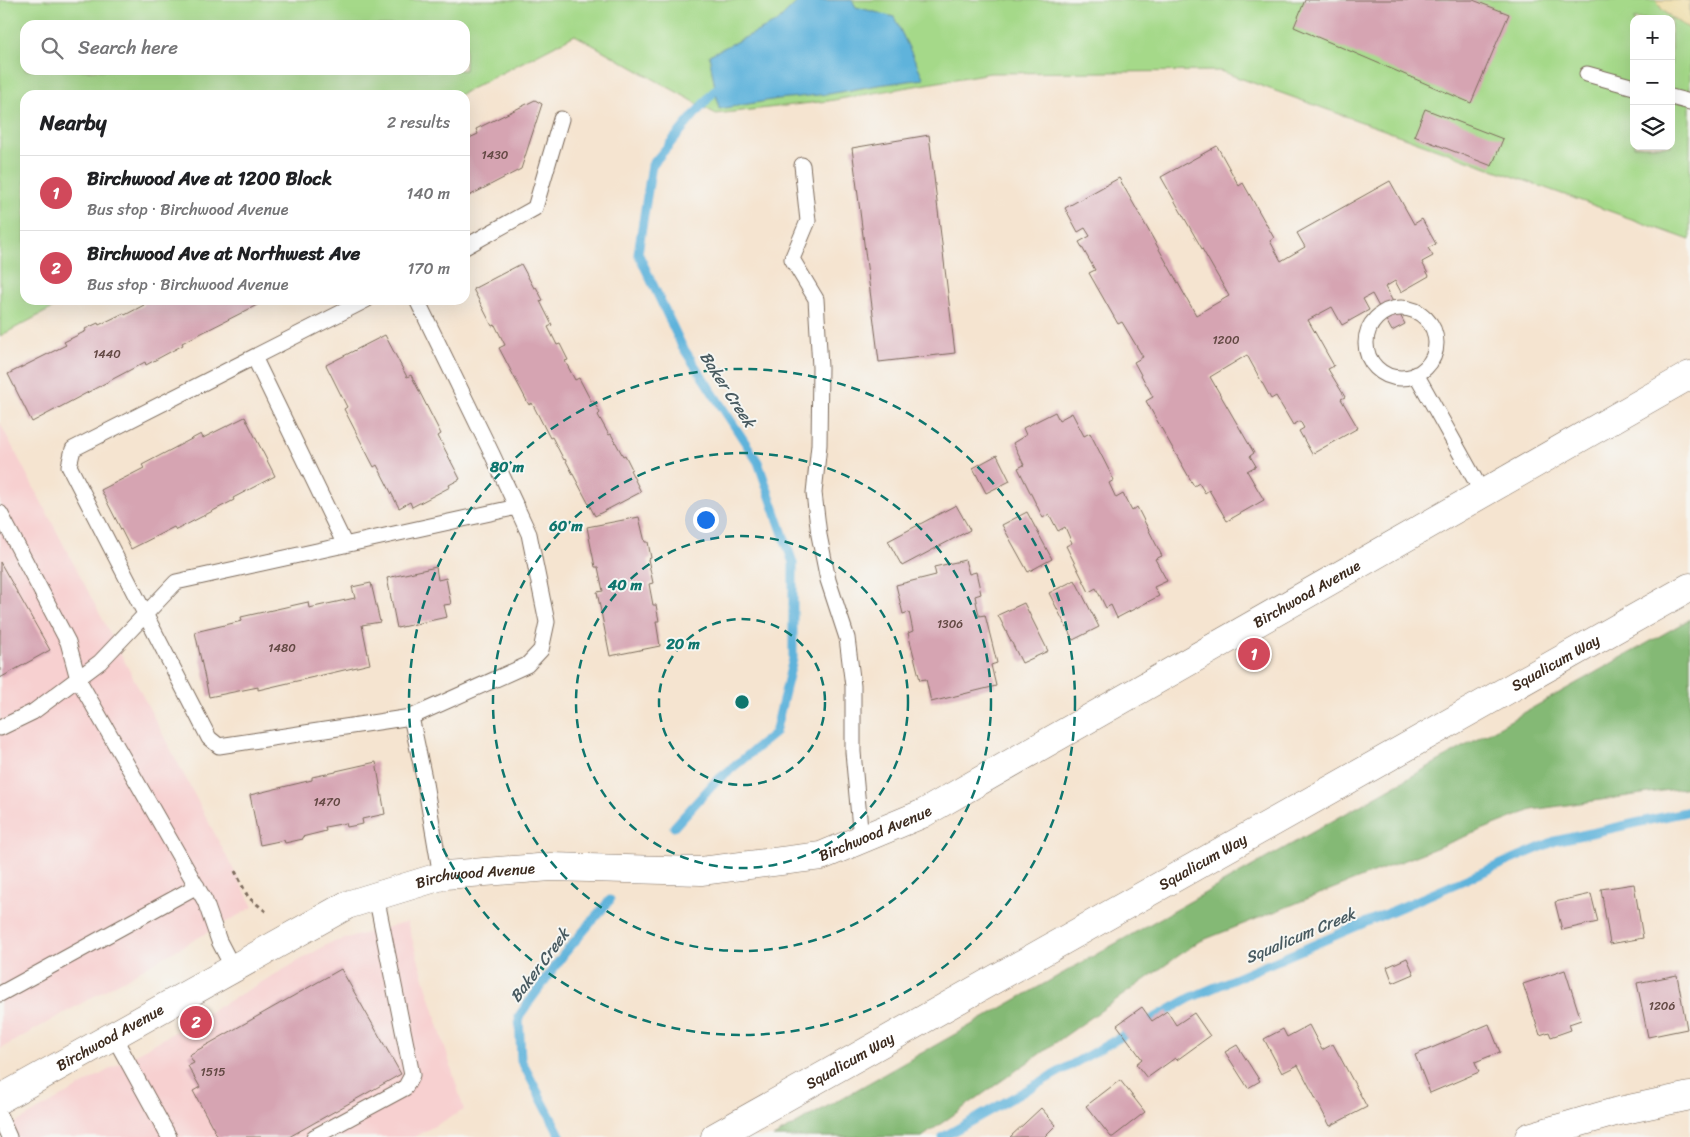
<!DOCTYPE html>
<html lang="en">
<head>
<meta charset="utf-8">
<style>
	body { margin:0; font-family:Sriracha,sans-serif; background:#f6f6f6; color:#202124 }
	.controls { position:absolute; right:15px; top:15px; display:grid; overflow:hidden; border-radius:10px; box-shadow:0 5px 20px #0002 }
	.controls button { width:45px; height:45px; display:grid; place-items:center; padding:0; border:0; border-bottom:1px solid #e0e0e0; background:#fff; color:#202124; font:25px sans-serif }
	.you { position:absolute; left:705px; top:519px; width:18px; height:18px; margin:-12px; border:4px solid #fff; border-radius:50%; background:#1a73e8; box-shadow:0 0 0 8px #1a73e833 }
	.badge { display:grid; place-items:center; width:32px; height:32px; border-radius:50%; background:#d1495b; color:#fff; font-size:16px; font-weight:700 }
	.pin { position:absolute; translate:-50% -50%; border:2px solid #fff; box-shadow:0 1px 5px #0006 }
	.list { margin:0; padding:0; list-style:none }
	h2 { display:flex; justify-content:space-between; align-items:center; height:65px; margin:0; padding:0 20px; font-size:21px }
	h2 small { font-size:16px; font-weight:400; color:#757577 }
	.list li { display:grid; grid-template-columns:32px 1fr auto; gap:15px; align-items:center; box-sizing:border-box; height:75px; padding:0 20px; border-top:1px solid #e0e0e0 }
	.list b { display:block; font-size:19px; white-space:nowrap }
	.list p { margin:0; font-size:16px; white-space:nowrap; color:#757577 }
	.list em { font-size:16px; font-style:normal; color:#757577 }
	.icon { flex:none; width:28px; height:28px; fill:none; stroke:currentColor; stroke-width:2; stroke-linecap:round; stroke-linejoin:round }
	.map { position:relative; flex:none; width:1690px; height:1137px; overflow:hidden }
	.search { position:absolute; background:#fff; box-shadow:0 5px 20px #0002; left:20px; top:20px; width:450px; height:55px; display:flex; align-items:center; gap:12px; box-sizing:border-box; padding:0 18px; border-radius:15px; color:#757577; font-size:19px }
	.panel { position:absolute; background:#fff; box-shadow:0 5px 20px #0002; left:20px; top:90px; width:450px; height:215px; border-radius:15px }
	.map>svg:first-child { display:block }
	.built { fill:#f7d0d0 }
	.green { fill:#a5d989; stroke:#708254; fill-rule:evenodd }
	.forest { fill:#84b975; stroke:#60724a }
	.sand { fill:#eeda9e; stroke:#94825e }
	.water { fill:#5fb3db; stroke:#4d6e7c }
	.lines { fill:none; stroke-linecap:round; stroke-linejoin:round }
	.stream { stroke:#5fb3db; stroke-width:9 }
	.building { fill:#d6a4b2 }
	.service-casing { stroke:#7c6b5c; stroke-width:17 }
	.minor-casing { stroke:#7c6b5c; stroke-width:29 }
	.tertiary-casing { stroke:#7c6b5c; stroke-width:29 }
	.path { stroke:#7c6b5c; stroke-width:3; stroke-dasharray:4 4; stroke-linecap:butt }
	.service { stroke:#fff; stroke-width:15 }
	.minor { stroke:#fff; stroke-width:28 }
	.tertiary { stroke:#fff; stroke-width:28 }
	.ring { fill:none; stroke:#0f766e; stroke-width:2.5; stroke-dasharray:9 6 }
	.labels { text-anchor:middle; stroke-width:4; stroke-linejoin:round; paint-order:stroke }
	.number-label { font-size:12px; fill:#624843 }
	.street-label { font-size:15px; fill:#3b2a1e; stroke:#f6f6f2 }
	.water-label { font-size:16px; font-style:italic; fill:#485a60; stroke:#f6f6f2 }
	.centre { fill:#0f766e; stroke:#f6f6f2; stroke-width:2.5 }
	.ring-label { font-size:15px; text-anchor:middle; font-weight:bold; fill:#0f766e; stroke:#f6f6f2; stroke-width:4; stroke-linejoin:round; paint-order:stroke }
</style>
</head>
<body>
<div class="map">
<svg width="1690" height="1137" viewBox="0 0 1690 1137">
	<rect width="100%" height="100%" fill="#f6f6f2"/>
	<filter id="ink" filterUnits="userSpaceOnUse"><feTurbulence type="fractalNoise" baseFrequency=".02" numOctaves="2"/><feDisplacementMap in="SourceGraphic" scale="10" xChannelSelector="R" yChannelSelector="G"/><feConvolveMatrix kernelMatrix="1 2 1 2 8 2 1 2 1" color-interpolation-filters="sRGB"/></filter>
	<filter id="wash" filterUnits="userSpaceOnUse"><feTurbulence type="fractalNoise" baseFrequency=".0096" numOctaves="4" result="noise"/><feDisplacementMap in="SourceGraphic" scale="20" xChannelSelector="R" yChannelSelector="G"/><feGaussianBlur stdDeviation="1.12" result="paint"/><feColorMatrix in="noise" values="0 0 0 0 0 0 0 0 0 0 0 0 0 0 0 0 0 1.4 0 .05"/><feComposite in="paint" operator="in"/></filter>
	<g filter="url(#wash)">
		<rect width="100%" height="100%" fill="#f5e4d0"/>
		<!-- built -->
		<path class="built" d="M0,423L253,907L0,1049Z
			M407,922L464,1110L414,1137H0V1132L330,943Z"/>
		<!-- green -->
		<path class="green" d="M0,0H1690V240L1220,71L990,73L828,101L716,114L575,35L459,95H25V300H68L0,336ZM1634,19H1671V146H1634ZM25,25H465V70H25Z"/>
		<!-- forest -->
		<path class="forest" d="M1690,619V787L1532,810L1198,942L922,1137H773Z"/>
		<!-- sand -->
		<path class="sand" d="M1656,0H1690V29C1678,22 1662,14 1656,0Z"/>
		<!-- water -->
		<path class="water" d="M799,0H852L856,7L894,17L924,79L878,85L829,94L778,99L719,109L709,55L777,22Z"/>
		<g class="lines">
			<!-- stream -->
			<path class="stream" d="M674,827L715,782L775,733L793,659V563L758,462L682,346L638,253L652,165L716,89L726,83
				M561,1137L521,1060L519,1016L564,954L610,900
				M943,1137L1190,998L1555,841L1690,811"/>
		</g>
		<g id="blocks">
			<!-- building -->
			<path class="building" d="M1305,0H1473L1509,14L1471,103L1294,27Z
				M535,100L542,104L521,169L465,198V140L478,134L476,129Z
				M1425,109L1503,139L1492,166L1414,136Z
				M929,135L955,353L879,362L852,148Z
				M1217,146L1239,186L1243,183L1274,238L1270,241L1281,261L1305,247L1297,233L1390,181L1414,224L1422,219L1436,244L1428,248L1433,256L1422,262L1429,276L1401,292L1395,281L1385,287L1405,324L1392,331L1372,294L1363,299L1369,310L1342,325L1332,307L1308,320L1334,366L1328,369L1345,397L1341,399L1358,428L1312,454L1299,431L1304,428L1300,421L1293,425L1276,396L1271,399L1247,355L1210,377L1254,453L1250,456L1256,466L1247,471L1264,500L1227,521L1209,490L1205,493L1199,483L1194,486L1146,401L1153,397L1134,362L1143,357L1122,322L1118,324L1089,273L1095,270L1079,242L1090,236L1085,228L1078,232L1065,208L1119,178L1196,315L1229,296L1161,177Z
				M521,264L534,288L536,287L543,300L540,301L552,325L548,327L557,345L560,344L568,360L565,361L575,380L579,378L591,401L593,400L600,413L598,415L609,435L611,434L623,456L625,455L632,469L630,470L641,492L595,516L565,459L564,460L552,437L550,438L532,403L529,405L499,348L505,345L495,325L492,326L473,289Z
				M149,300H257L259,304L182,343L183,345L146,365L145,362L32,422L8,374L66,345L64,342L86,331L85,329L98,323L99,325L124,313L125,315L144,305L143,303Z
				M385,335L407,377L411,375L441,434L438,436L460,479L449,485L450,487L412,507L410,502L399,508L377,465L374,467L344,409L347,407L326,365Z
				M1055,412L1059,420L1072,413L1084,436L1090,433L1114,480L1109,483L1116,498L1123,494L1132,511L1137,507L1162,556L1155,559L1167,581L1154,587L1159,596L1117,618L1111,605L1106,608L1096,588L1089,592L1066,546L1072,543L1065,527L1058,531L1049,514L1043,518L1018,468L1024,465L1013,443L1026,435L1023,428Z
				M245,417L275,476L233,498L234,500L176,530L174,527L131,549L101,490L144,468L142,465L201,434L203,438Z
				M997,455L1010,481L986,493L973,468Z
				M956,505L970,530L902,566L888,541Z
				M1027,512L1052,559L1028,572L1002,525Z
				M639,517L645,542H648L651,558L648,559L653,583L649,584L653,605H656L659,621H656L660,646L610,656L597,592L603,591L598,567H595L587,527Z
				M965,560L969,574L976,572L981,594L975,596L979,616L985,615L997,663L991,665L996,686L931,702L926,679L920,680L908,633L913,631L909,612L903,614L896,585L936,575L934,567Z
				M0,562L50,650L0,678Z
				M436,567L438,580L446,578L451,604L444,605L447,617L397,628L387,578Z
				M1075,580L1099,627L1073,640L1049,593Z
				M371,583L380,622L362,625L370,664L258,690V687L209,697L195,632L242,621L241,617L308,602L309,608L355,598L352,587Z
				M1024,603L1048,651L1022,663L998,615Z
				M376,762L385,814L362,819L363,824L347,827L346,823L325,827L326,831L302,837L303,839L285,843L284,840L260,845L250,795L312,780V777L336,772V771Z
				M1634,884L1643,938L1610,944L1601,889Z
				M1591,894L1598,922L1562,930L1555,902Z
				M1407,958L1414,974L1393,983L1387,967Z
				M341,969L401,1074L289,1137H218L193,1091L200,1087L188,1066L194,1063L189,1055Z
				M1565,970L1581,1020L1569,1024L1571,1030L1551,1037L1549,1032L1540,1035L1523,984Z
				M1677,975L1687,1029L1648,1037L1637,983Z
				M1142,1007L1152,1021L1167,1011L1176,1025L1194,1013L1210,1036L1177,1060L1175,1058L1147,1078L1136,1064L1142,1059L1117,1025Z
				M1489,1024L1500,1052L1475,1062L1479,1072L1430,1093L1415,1055Z
				M1309,1025L1322,1050L1333,1044L1367,1107L1330,1126L1298,1065L1282,1073L1264,1039L1283,1029L1287,1037Z
				M1237,1045L1260,1081L1248,1088L1225,1052Z
				M1120,1080L1145,1112L1113,1137H1111L1086,1106Z
				M1041,1108L1056,1125L1044,1137H1010Z"/>
		</g>
	</g>
	<g filter="url(#ink)">
		<use href="#blocks" fill-opacity="0" stroke="#7c6b5c" stroke-width="1"/>
		<g class="lines">
			<!-- service casing -->
			<g class="service-casing">
				<path id="service" d="M1587,74L1634,87
					M1671,97L1690,102
					M802,165L808,221L792,259L816,299L820,367L819,445L814,493L819,535L828,580L847,638L853,686V752L861,839
					M465,247L535,208L561,119
					M366,300L73,449L69,466L209,738L219,746L411,717L527,665L541,650L547,622L529,534L492,454L417,300
					M1366 343a35 35 0 1 1 70 0a35 35 0 1 1-70 0Z
					M254,357L345,545
					M1416,374L1483,494
					M0,513L68,642L78,679L205,901L219,941L233,968
					M411,717L425,783L441,876
					M0,728L33,712L100,662L176,582L517,507
					M0,994L197,886
					M113,1035L169,1137
					M0,1117L9,1137
					M314,1137L405,1088L412,1075L376,896"/>
			</g>
			<!-- minor casing -->
			<g class="minor-casing">
				<path id="minor" d="M1529,1137L1615,1112L1690,1096"/>
			</g>
			<!-- tertiary casing -->
			<g class="tertiary-casing">
				<g id="tertiary">
					<path id="s1" d="M0,1099L347,905L445,875L551,867L701,871L821,856L922,814L1690,375"/>
					<path id="s2" d="M715,1137L1690,587"/>
				</g>
			</g>
			<!-- path -->
			<path class="path" d="M235,871L248,897L268,913"/>
			<!-- service -->
			<use href="#service" class="service"/>
			<!-- minor -->
			<use href="#minor" class="minor"/>
			<!-- tertiary -->
			<use href="#tertiary" class="tertiary"/>
		</g>
	</g>
	<!-- distance rings -->
	<g class="ring">
		<circle cx="742" cy="702" r="83"/>
		<circle cx="742" cy="702" r="166"/>
		<circle cx="742" cy="702" r="249"/>
		<circle cx="742" cy="702" r="333"/>
	</g>
	<g class="labels">
		<!-- number labels -->
		<g class="number-label">
			<text x="495" y="159">1430</text>
			<text x="1226" y="344">1200</text>
			<text x="107" y="358">1440</text>
			<text x="950" y="628">1306</text>
			<text x="282" y="652">1480</text>
			<text x="327" y="806">1470</text>
			<text x="1662" y="1010">1206</text>
			<text x="213" y="1076">1515</text>
		</g>
		<!-- street labels -->
		<g class="street-label">
			<text dy="5" stroke="none"><textPath href="#s1" startOffset="1430">Birchwood Avenue</textPath></text>
			<text dy="5" stroke="none"><textPath href="#s2" startOffset="965">Squalicum Way</textPath></text>
			<text dy="5" stroke="none"><textPath href="#s1" startOffset="936">Birchwood Avenue</textPath></text>
			<text dy="5" stroke="none"><textPath href="#s2" startOffset="560">Squalicum Way</textPath></text>
			<text dy="5" stroke="none"><textPath href="#s1" startOffset="530">Birchwood Avenue</textPath></text>
			<text dy="5" stroke="none"><textPath href="#s1" startOffset="126">Birchwood Avenue</textPath></text>
			<text dy="5" stroke="none"><textPath href="#s2" startOffset="155">Squalicum Way</textPath></text>
		</g>
		<!-- water labels -->
		<g class="water-label">
			<text transform="translate(728 389) rotate(57)" y="6">Baker Creek</text>
			<text transform="translate(1300 935) rotate(-23)" y="6">Squalicum Creek</text>
			<text transform="translate(539 965) rotate(-53)" y="6">Baker Creek</text>
		</g>
	</g>
	<circle cx="742" cy="702" r="8" class="centre"/>
	<g class="ring-label">
		<text x="507" y="472">80 m</text>
		<text x="566" y="531">60 m</text>
		<text x="625" y="590">40 m</text>
		<text x="683" y="649">20 m</text>
	</g>
</svg>
<div class="controls">
<button>+</button>
<button>−</button>
<button><svg class="icon" aria-label="layers" viewBox="0 0 24 24"><path d="M12 4l9 5-9 5-9-5zM3 14l9 5 9-5"/></svg></button>
</div>
<div class="you"></div>
<div class="pin badge" style="left:1254px;top:654px">1</div>
<div class="pin badge" style="left:196px;top:1022px">2</div>
<div class="search"><svg class="icon" aria-label="search" viewBox="0 0 24 24"><circle cx="10" cy="10" r="6"/><path d="M15 15l6 6"/></svg>Search here</div>
<section class="panel">
<h2>Nearby<small>2 results</small></h2>
<ul class="list">
<li><span class="badge">1</span><div><b>Birchwood Ave at 1200 Block</b><p>Bus stop · Birchwood Avenue</p></div><em>140 m</em></li>
<li><span class="badge">2</span><div><b>Birchwood Ave at Northwest Ave</b><p>Bus stop · Birchwood Avenue</p></div><em>170 m</em></li>
</ul>
</section>
</div>
</body>
</html>
